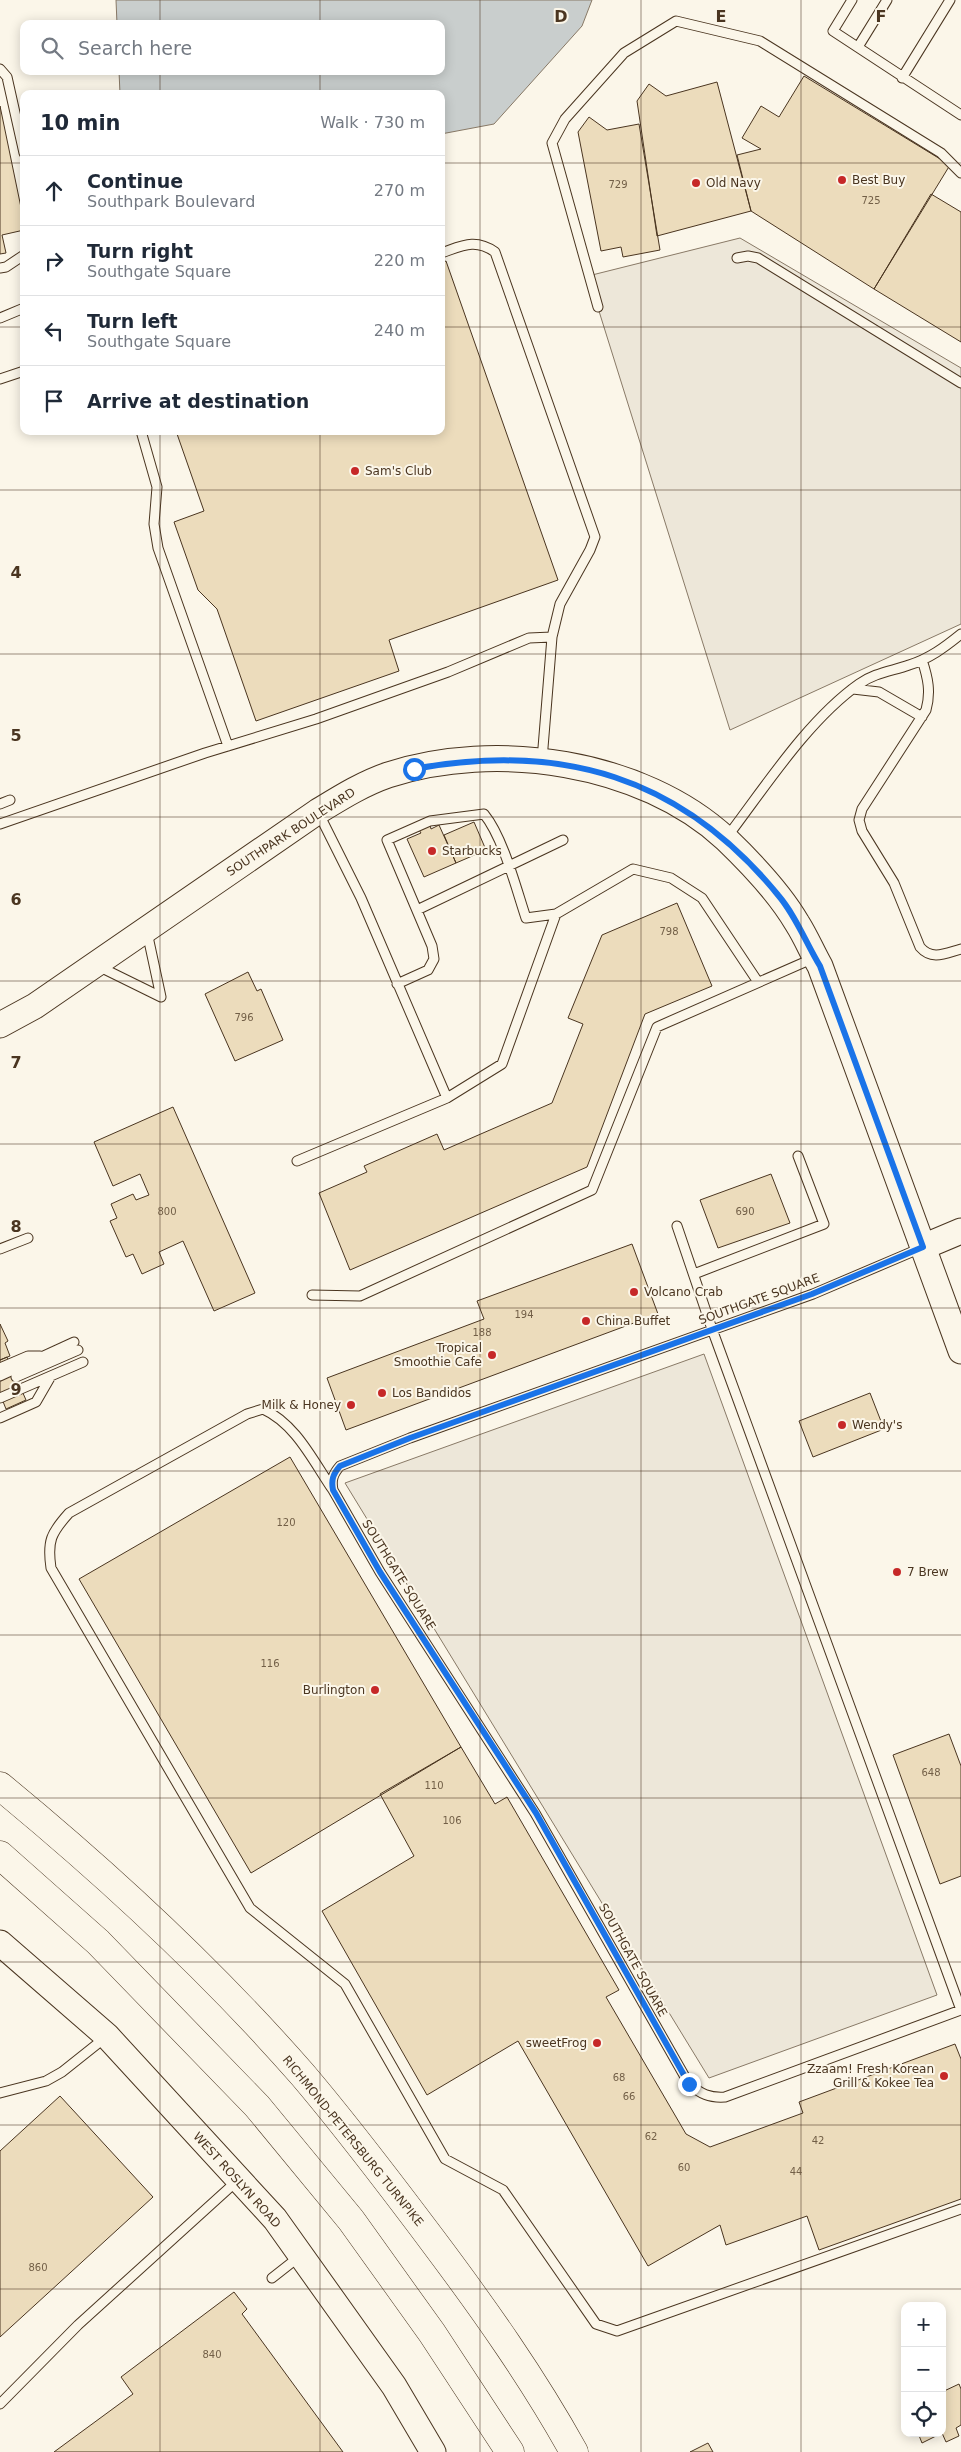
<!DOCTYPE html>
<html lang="en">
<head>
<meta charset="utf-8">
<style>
	body { margin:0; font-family:"DejaVu Sans",sans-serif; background:#f2f2f3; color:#1f2937 }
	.controls { position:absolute; right:15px; bottom:15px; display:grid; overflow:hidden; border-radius:10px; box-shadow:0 2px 12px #0003 }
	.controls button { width:45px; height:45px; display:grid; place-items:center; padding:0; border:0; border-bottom:1px solid #e0e1e3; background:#fff; color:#1f2937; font:25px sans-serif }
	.stop { position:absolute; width:15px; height:15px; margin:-11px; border:4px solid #1a73e8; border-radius:50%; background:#fff }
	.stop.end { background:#1a73e8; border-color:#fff; box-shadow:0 1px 5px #0008 }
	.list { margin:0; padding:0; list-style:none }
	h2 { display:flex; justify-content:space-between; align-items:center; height:65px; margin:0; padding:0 20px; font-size:21px }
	h2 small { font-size:16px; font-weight:400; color:#747a83 }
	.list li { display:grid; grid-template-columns:32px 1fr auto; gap:15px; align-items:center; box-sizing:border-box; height:70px; padding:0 20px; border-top:1px solid #e0e1e3 }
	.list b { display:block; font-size:19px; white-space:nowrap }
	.list p { margin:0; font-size:16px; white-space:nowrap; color:#747a83 }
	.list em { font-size:16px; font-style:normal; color:#747a83 }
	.icon { flex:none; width:28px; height:28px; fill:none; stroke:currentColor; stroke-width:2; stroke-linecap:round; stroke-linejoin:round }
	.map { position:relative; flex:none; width:961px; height:2452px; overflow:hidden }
	.search { position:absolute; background:#fff; box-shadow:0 2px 12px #0003; left:20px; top:20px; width:425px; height:55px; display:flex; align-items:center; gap:12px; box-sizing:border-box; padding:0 18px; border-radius:10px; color:#747a83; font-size:19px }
	.panel { position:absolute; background:#fff; box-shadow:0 2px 12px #0003; left:20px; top:90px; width:425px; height:345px; border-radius:10px }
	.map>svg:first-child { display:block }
	.parking { fill:#ede7d9; stroke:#887966 }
	.water { fill:#c9cecd; stroke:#887966 }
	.building { fill:#ecdcbc; stroke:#4a3520 }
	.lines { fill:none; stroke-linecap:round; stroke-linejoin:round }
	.lane-casing { stroke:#4a3520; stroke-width:11 }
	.secondary-casing { stroke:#4a3520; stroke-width:27 }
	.highway-casing { stroke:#4a3520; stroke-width:29 }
	.lane { stroke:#fbf6e9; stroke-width:9 }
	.secondary { stroke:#fbf6e9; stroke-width:25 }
	.highway { stroke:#fbf6e9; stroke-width:28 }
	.route { stroke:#1a73e8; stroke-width:6 }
	.grid { fill:none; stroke:#4a3520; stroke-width:1; stroke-opacity:0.55 }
	.poi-dot { fill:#c62828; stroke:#fbf6e9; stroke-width:2 }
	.labels { text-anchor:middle; stroke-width:4; stroke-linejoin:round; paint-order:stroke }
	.number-label { font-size:10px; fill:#725f47 }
	.poi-label { font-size:12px; fill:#4a3520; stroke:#fbf6e9; text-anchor:start }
	.street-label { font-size:12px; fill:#4a3520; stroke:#fbf6e9 }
	.grid-label { font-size:16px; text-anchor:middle; font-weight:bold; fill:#4a3520; stroke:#fbf6e9; stroke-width:4; stroke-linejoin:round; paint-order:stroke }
</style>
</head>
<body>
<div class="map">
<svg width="961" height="2452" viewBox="0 0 961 2452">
	<rect width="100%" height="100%" fill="#fbf6e9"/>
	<!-- parking -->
	<path class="parking" d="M740,238L961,368V624L730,730L588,276Z
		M704,1354L937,1995L709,2078L345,1483Z"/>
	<!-- water -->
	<path class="water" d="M116,0H592L582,26L494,124L441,134V94H120L119,71H441V24H117Z"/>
	<!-- building -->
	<path class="building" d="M804,76L950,165L874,289L751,211L737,155L761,149L742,138L761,106L779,117Z
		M717,82L751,211L657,236L637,101L649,84L666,96Z
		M0,106L24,222V230L2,235L6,253L0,254Z
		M589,117L607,130L639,124L660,250L623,257L621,247L601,251L578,132Z
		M931,194L961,212V342L874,289Z
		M446,261L558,580L389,640L399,671L256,721L217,609L198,590L174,522L204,511L176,431H441V263Z
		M474,822L486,850L456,863L444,835Z
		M430,825L431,829L439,825L456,863L424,877L407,839L421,833L419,830Z
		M677,903L712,986L645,1014L587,1167L350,1270L319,1193L367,1172L364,1166L437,1134L444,1150L552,1103L583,1024L568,1018L602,935Z
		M248,972L257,991L261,989L283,1040L235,1061L205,994Z
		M173,1107L255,1293L214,1311L183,1241L159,1252L164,1264L142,1274L133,1254L126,1257L110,1221L117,1218L111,1204L133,1194L136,1200L149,1195L140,1174L113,1186L94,1142Z
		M771,1174L790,1223L718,1248L700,1200Z
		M632,1244L658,1314L346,1430L327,1378L484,1319L477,1301Z
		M0,1324L8,1341L5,1343L10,1356L0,1360Z
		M7,1357L26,1400L6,1409L0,1394V1360Z
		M870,1393L884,1429L813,1457L799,1421Z
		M290,1457L461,1747L251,1873L79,1579Z
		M949,1734L961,1766V1876L940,1884L893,1755Z
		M461,1747L495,1804L507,1797L619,1990L606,1997L686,2134L710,2147L803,2113L799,2102L955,2044L961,2059V2199L819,2250L807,2216L726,2245L720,2225L648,2266L518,2041L427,2095L322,1911L414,1856L380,1794Z
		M60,2096L153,2197L0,2337V2151Z
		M234,2292L247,2309L242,2314L343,2452H54L133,2394L121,2377Z
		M959,2384L961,2389V2425L956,2428L959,2436L946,2442L942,2433V2392Z
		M918,2433H942L922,2443Z
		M708,2443L713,2452H690Z"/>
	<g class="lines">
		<!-- lane casing -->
		<g class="lane-casing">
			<path id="lane" d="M852,0L833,31L961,115
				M858,47L887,0
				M0,69L7,77L24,153
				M902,78L950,0
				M441,253C462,246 475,238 495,252L595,537L590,550L560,604L552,637L542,760
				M737,258L748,256L758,258L961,383
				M0,268L6,267L24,255
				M598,307L552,143L565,119L624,53L676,21L760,41L941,153L961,173
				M0,318L24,308
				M0,379L24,371
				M141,431L157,487L154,524L158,548L228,746
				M922,660C928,678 931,692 926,710L862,809L859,820L862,831L894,883L920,947C932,961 946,953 961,949
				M853,689L879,692L922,717
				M0,804L10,800
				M319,814L361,898L447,1098
				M0,824L205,753L316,719L448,672L529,638L552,637
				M727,837C765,787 808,720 859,684C874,673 892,671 909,665C929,659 945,647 961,634
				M417,910L563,840
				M98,966L161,997L147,932
				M397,984L428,970L434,959L432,946L387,840L430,821L484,814C503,837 516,888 526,918L556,914
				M297,1161L447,1098L502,1064L556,914L633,869L671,878L702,898L758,982
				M677,1226L712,1329L961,2010
				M921,1248L813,1294L410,1438L340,1466C333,1474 331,1480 333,1490L380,1572L535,1813L689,2084C701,2094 709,2098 725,2097L961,2010
				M0,1249L28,1238
				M694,1274L824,1224L798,1156
				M312,1295L360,1296L592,1190L657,1027L814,958
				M0,1368L28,1356H40
				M0,1376L74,1342
				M16,1377L78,1350
				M0,1398L83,1362
				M0,1418L36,1402L51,1376
				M333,1490C313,1461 296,1424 263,1409L247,1414L69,1513C51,1533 47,1541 51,1568L250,1908L345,1984L445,2159L503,2190L596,2324L617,2331L961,2209
				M0,2093L46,2081L62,2072L106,2037
				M272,2278L300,2256
				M0,2404L78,2325L238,2180"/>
		</g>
		<!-- secondary casing -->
		<g class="secondary-casing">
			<path id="secondary" d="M0,1025L35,1006L317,812C340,798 362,784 388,775C495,740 642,761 726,839C752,864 779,892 797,923C806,937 812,952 820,966L961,1351
				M923,1247L961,1231
				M0,1943L107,2036L275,2219L394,2386L433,2452"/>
		</g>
		<!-- highway casing -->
		<g class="highway-casing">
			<path id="highway" d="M0,1786C107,1874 211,1970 302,2074C348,2128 391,2185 433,2241C484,2309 533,2378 574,2452
				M0,1855L98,1942L257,2106L351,2220L432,2333L510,2452"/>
		</g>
		<!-- lane -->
		<use href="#lane" class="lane"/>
		<!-- secondary -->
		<use href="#secondary" class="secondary"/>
		<!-- highway -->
		<use href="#highway" class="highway"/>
	</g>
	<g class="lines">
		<!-- route -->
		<path class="route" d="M414,769C561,742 681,776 778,895C796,916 806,943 820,966L923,1247L812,1294L410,1438L340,1466C333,1474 331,1480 333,1490L380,1572L536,1813L689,2084"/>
	</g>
	<!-- grid -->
	<path class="grid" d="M160,0V24M320,0V24M480,0V2452M641,0V2452M801,0V2452M160,71V94M320,71V94M0,163H24M441,163H961M0,327H24M441,327H961M160,431V2452M320,431V2452M0,490H961M0,654H961M0,817H961M0,981H961M0,1144H961M0,1308H961M0,1471H961M0,1635H961M0,1798H961M0,1962H961M0,2125H961M0,2289H961"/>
	<!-- markers -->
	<g class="poi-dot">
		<circle cx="842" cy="180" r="5"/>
		<circle cx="696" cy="183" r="5"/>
		<circle cx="355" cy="471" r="5"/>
		<circle cx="432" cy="851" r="5"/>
		<circle cx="634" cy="1292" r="5"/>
		<circle cx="586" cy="1321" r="5"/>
		<circle cx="492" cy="1355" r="5"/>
		<circle cx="382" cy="1393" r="5"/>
		<circle cx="351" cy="1405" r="5"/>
		<circle cx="842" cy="1425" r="5"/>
		<circle cx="897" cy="1572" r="5"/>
		<circle cx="375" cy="1690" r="5"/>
		<circle cx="597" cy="2043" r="5"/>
		<circle cx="944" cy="2076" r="5"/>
	</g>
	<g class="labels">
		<!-- number labels -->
		<g class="number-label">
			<text x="618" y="188">729</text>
			<text x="871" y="204">725</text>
			<text x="669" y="935">798</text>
			<text x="244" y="1021">796</text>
			<text x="167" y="1215">800</text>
			<text x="745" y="1215">690</text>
			<text x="524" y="1318">194</text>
			<text x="482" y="1336">188</text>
			<text x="286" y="1526">120</text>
			<text x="270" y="1667">116</text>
			<text x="931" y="1776">648</text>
			<text x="434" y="1789">110</text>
			<text x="452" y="1824">106</text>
			<text x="619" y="2081">68</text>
			<text x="629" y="2100">66</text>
			<text x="651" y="2140">62</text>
			<text x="818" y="2144">42</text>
			<text x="684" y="2171">60</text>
			<text x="796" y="2175">44</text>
			<text x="38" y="2271">860</text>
			<text x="212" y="2358">840</text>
		</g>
		<!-- poi labels -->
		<g class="poi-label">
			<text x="852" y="184">Best Buy</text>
			<text x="706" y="187">Old Navy</text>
			<text x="365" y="475">Sam's Club</text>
			<text x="442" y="855">Starbucks</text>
			<text x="644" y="1296">Volcano Crab</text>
			<text x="596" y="1325">China Buffet</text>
			<text x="482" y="1352" text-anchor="end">Tropical<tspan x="482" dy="14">Smoothie Cafe</tspan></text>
			<text x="392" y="1397">Los Bandidos</text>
			<text x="341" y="1409" text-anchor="end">Milk &amp; Honey</text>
			<text x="852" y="1429">Wendy's</text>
			<text x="907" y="1576">7 Brew</text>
			<text x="365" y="1694" text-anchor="end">Burlington</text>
			<text x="587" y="2047" text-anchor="end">sweetFrog</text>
			<text x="934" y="2073" text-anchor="end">Zzaam! Fresh Korean<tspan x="934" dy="14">Grill &amp; Kokee Tea</tspan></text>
		</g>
		<!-- street labels -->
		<g class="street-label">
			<text transform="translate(291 832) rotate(-33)" y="4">SOUTHPARK BOULEVARD</text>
			<text transform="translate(759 1299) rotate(-20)" y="4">SOUTHGATE SQUARE</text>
			<text transform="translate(399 1575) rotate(58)" y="4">SOUTHGATE SQUARE</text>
			<text transform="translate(633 1960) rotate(61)" y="4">SOUTHGATE SQUARE</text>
			<text transform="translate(353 2141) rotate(51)" y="4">RICHMOND-PETERSBURG TURNPIKE</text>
			<text transform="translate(237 2180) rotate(48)" y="4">WEST ROSLYN ROAD</text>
		</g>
	</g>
	<g class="grid-label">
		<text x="561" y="22">D</text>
		<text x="721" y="22">E</text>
		<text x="881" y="22">F</text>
		<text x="16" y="578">4</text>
		<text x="16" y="741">5</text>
		<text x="16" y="905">6</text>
		<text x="16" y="1068">7</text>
		<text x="16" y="1232">8</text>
		<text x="16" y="1395">9</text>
	</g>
</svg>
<div class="controls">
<button>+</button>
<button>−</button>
<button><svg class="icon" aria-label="locate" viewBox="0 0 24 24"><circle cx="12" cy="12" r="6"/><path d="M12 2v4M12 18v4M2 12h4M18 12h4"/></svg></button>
</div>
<div class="stop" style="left:414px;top:769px"></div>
<div class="stop end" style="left:689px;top:2084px"></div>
<div class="search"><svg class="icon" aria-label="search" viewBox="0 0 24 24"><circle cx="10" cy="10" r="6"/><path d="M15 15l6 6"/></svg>Search here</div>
<section class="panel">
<h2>10 min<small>Walk · 730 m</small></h2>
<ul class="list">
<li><svg class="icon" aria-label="ahead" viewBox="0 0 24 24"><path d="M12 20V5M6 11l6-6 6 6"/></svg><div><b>Continue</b><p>Southpark Boulevard</p></div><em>270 m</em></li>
<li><svg class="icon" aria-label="right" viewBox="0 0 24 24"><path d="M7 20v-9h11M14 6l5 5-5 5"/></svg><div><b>Turn right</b><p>Southgate Square</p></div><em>220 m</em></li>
<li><svg class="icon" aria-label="left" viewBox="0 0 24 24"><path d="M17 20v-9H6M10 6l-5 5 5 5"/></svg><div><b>Turn left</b><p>Southgate Square</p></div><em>240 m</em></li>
<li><svg class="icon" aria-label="arrive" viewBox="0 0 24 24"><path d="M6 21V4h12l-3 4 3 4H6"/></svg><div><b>Arrive at destination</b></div></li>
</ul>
</section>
</div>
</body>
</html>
